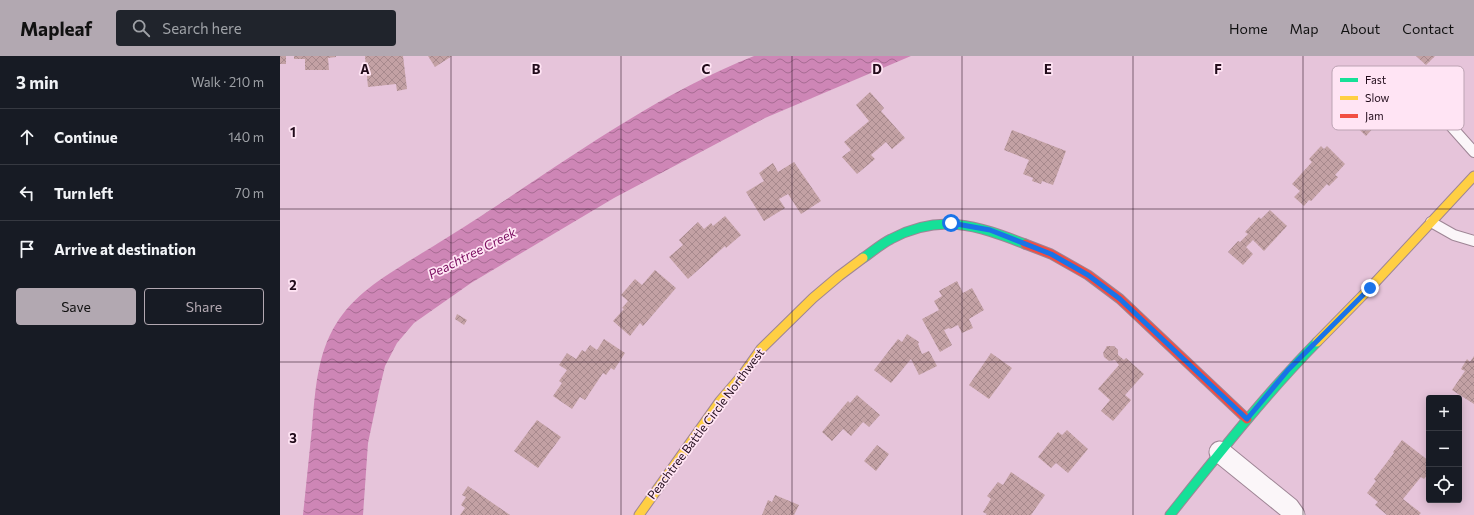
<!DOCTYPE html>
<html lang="en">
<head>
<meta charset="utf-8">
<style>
	body { margin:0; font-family:Commissioner,sans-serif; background:#20242c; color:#f1f3f6 }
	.controls { position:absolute; right:12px; bottom:12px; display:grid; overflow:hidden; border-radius:4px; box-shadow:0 2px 10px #0003 }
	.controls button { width:36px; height:36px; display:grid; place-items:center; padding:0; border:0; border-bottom:1px solid #363941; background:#171b24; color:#f1f3f6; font:20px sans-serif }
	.stop { position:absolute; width:12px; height:12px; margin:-9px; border:3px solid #1a73e8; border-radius:50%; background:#fff }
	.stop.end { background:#1a73e8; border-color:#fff; box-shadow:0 1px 4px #0008 }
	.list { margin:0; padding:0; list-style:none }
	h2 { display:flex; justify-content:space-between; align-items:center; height:52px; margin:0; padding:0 16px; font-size:17px }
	h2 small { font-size:13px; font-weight:400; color:#9ea1a6 }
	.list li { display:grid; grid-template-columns:26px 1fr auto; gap:12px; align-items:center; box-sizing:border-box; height:56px; padding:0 16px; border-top:1px solid #363941 }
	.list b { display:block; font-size:15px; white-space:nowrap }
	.list em { font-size:13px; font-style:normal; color:#9ea1a6 }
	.actions { display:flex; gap:8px; padding:12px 16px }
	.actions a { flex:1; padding:9px 0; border:1px solid #b2a8b1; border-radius:4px; text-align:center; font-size:14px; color:#b2a8b1 }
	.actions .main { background:#b2a8b1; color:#111 }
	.icon { flex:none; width:22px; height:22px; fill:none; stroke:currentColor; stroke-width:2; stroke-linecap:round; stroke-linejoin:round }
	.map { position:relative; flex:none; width:1194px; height:459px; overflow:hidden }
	header { display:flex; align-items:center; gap:24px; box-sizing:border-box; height:56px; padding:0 20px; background:#b2a8b1; color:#111 }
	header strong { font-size:19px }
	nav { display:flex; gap:22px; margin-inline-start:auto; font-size:14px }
	.search { width:280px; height:36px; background:#20242c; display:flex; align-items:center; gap:10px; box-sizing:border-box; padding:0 14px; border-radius:4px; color:#9ea1a6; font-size:15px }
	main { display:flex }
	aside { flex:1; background:#171b24 }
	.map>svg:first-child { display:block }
	.water { fill:url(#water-waves) }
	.building { fill:url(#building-cross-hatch) }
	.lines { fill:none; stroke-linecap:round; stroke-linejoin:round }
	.lane-casing { stroke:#9e8595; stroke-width:12 }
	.street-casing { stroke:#9e8595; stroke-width:23 }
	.fast-casing { stroke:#9e8595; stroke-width:11 }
	.slow-casing { stroke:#9e8595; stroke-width:11 }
	.jam-casing { stroke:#9e8595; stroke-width:11 }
	.lane { stroke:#fbf6f9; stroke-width:10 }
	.street { stroke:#fbf6f9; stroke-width:21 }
	.fast { stroke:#16e098; stroke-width:9 }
	.slow { stroke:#ffcf43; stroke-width:9 }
	.jam { stroke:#f24e42; stroke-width:9 }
	.route { stroke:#1a73e8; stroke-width:5 }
	.grid { fill:none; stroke:#210b1a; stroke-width:1; stroke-opacity:0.55 }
	.labels { text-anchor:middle; stroke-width:3.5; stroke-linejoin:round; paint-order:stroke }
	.street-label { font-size:12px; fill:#210b1a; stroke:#ffe4f4 }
	.water-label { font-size:13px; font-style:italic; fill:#7a0d5f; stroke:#ffe4f4 }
	.key { fill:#ffe4f4; stroke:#bca3b3; stroke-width:1 }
	.key-label { font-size:11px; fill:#210b1a }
	.grid-label { font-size:13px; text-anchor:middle; font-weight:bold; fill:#210b1a; stroke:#ffe4f4; stroke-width:3.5; stroke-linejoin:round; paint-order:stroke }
</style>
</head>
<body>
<header>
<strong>Mapleaf</strong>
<div class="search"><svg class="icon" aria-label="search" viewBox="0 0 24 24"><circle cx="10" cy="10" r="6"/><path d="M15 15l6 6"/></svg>Search here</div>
<nav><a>Home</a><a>Map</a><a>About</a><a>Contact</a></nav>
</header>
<main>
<aside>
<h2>3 min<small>Walk · 210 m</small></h2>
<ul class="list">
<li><svg class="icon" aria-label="ahead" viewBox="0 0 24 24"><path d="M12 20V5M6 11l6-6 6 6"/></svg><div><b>Continue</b></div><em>140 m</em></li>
<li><svg class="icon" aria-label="left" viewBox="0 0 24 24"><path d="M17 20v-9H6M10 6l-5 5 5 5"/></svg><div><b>Turn left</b></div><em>70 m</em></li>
<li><svg class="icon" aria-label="arrive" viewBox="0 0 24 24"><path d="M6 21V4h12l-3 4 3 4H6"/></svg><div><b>Arrive at destination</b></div></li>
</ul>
<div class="actions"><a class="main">Save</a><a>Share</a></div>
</aside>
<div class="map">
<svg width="1194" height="459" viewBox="0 0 1194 459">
	<defs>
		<pattern id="water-waves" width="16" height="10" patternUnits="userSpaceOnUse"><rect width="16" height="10" fill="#ce86b6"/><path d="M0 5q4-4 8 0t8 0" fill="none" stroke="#a76c93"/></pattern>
		<pattern id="building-cross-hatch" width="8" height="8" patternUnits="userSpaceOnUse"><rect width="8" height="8" fill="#c3a1a4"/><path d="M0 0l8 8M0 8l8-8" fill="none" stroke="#a7898d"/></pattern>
	</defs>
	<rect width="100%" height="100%" fill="#e6c4da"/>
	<!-- water -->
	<path class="water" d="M474,0H631L485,62L334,142L191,227L134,267L117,287L105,310L99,335L88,387L83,459H23C26,430 29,401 32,372C35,337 37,298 56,268C74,239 102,222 129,205C152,191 175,177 198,162C287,104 375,39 474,0Z"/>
	<!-- building -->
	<path class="building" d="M0,0H6V8H0Z
		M14,0H56V1L48,2L49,14H25V3H14Z
		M85,0H123L127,33L117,35L116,28L88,31Z
		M148,0H172L155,11Z
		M1136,0H1155L1146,9Z
		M1087,26L1108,47L1103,53L1107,57L1086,80L1062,57Z
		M590,36L604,52L601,55L625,82L612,93L606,86L591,99L595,103L577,118L562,101L571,94L564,86L589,65L576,49Z
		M732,74L786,95L773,129L762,125L761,128L752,125L753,122L743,118L749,104L724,94Z
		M1041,90L1044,93L1047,90L1065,108L1055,119L1058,121L1049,130L1047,128L1031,145L1029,144L1024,150L1014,141L1020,135L1012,128L1032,106L1029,103Z
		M514,106L541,145L521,158L508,138L499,143L505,152L484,165L466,136L484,125L479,117L493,107L498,116Z
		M990,154L1007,170L984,195L973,184L966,191L973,198L963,209L948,196L958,185L960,186L968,178L965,176L979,161L981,163Z
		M445,160L461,179L446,192L445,190L408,223L389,201L403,189L399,184L418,166L424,173L431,167L433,170Z
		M375,214L396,232L363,270L360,267L350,280L333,265L344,253L342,252L348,245L341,239L355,223L362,229Z
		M677,225L683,237L692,232L704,254L689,263L693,272L682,277L678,269L670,273L669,272L664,274L672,289L660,296L642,263L659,254L654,245L662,240L659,235Z
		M177,258L187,264L184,269L175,263Z
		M627,278L639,286L638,288L642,298L649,295L657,310L639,319L631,303L611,327L594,314L618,283L622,286Z
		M324,283L345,297L334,314L331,312L326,319L323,317L305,344L300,341L292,353L273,340L282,327L279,325L287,314L279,309L287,297L296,303L302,294L305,296L310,289L317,294Z
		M827,290H834L838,294V299L844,304L846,302L864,318L845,339L851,344L833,365L821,355L830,344L818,333L839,309L835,304L829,305L824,301L823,297Z
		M711,297L732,312L709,343L689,329Z
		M1194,300V348L1172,334L1185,315L1181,313L1187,303L1190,306Z
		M577,339L600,359L589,371L583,366L571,380L563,373L552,385L542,376L568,345L570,347Z
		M257,364L281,381L258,412L234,395Z
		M787,374L808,393L788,417L776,407L771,412L758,401L778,376L782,379Z
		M1122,384L1149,405V417L1144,423L1141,421L1123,443L1141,457L1139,459H1107L1095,449L1098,446L1087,437L1096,425L1094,423L1114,397L1113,396Z
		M597,389L609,398L596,415L584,405Z
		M731,416L765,439L751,459H706L707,458L703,456L711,443L707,440L718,426L723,429Z
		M188,430L230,459H180L185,452L181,449L186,441L182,439Z
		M495,439L519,449L514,459H482L488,444L492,446Z"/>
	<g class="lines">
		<!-- lane casing -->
		<g class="lane-casing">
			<path id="lane" d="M1137,32L1194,96
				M1151,166L1174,179L1194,185"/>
		</g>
		<!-- street casing -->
		<g class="street-casing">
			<path id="street" d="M940,396L1009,452L1014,459"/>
		</g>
		<!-- fast casing -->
		<g class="fast-casing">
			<path id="fast" d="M583,202C592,196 601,188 611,183C660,157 696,169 745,188
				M890,459C937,400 984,340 1037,286"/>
		</g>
		<!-- slow casing -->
		<g class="slow-casing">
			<path id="slow" d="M1037,286L1090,232L1194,120
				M359,459L440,345L464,317L481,293L533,242L559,220L583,202"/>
		</g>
		<!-- jam casing -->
		<g class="jam-casing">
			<path id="jam" d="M745,188L771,198L808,219L840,243L967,363"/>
		</g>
		<!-- lane -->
		<use href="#lane" class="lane"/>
		<!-- street -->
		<use href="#street" class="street"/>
		<!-- fast -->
		<use href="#fast" class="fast"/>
		<!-- slow -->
		<use href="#slow" class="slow"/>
		<!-- jam -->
		<use href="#jam" class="jam"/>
	</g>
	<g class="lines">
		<!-- route -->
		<path class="route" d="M671,167L710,174L771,198L808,219L840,243L967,363L1008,314L1090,232"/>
	</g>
	<!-- grid -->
	<path class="grid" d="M171,0V459M341,0V459M512,0V459M682,0V459M853,0V459M1023,0V459M0,153H1194M0,306H1194"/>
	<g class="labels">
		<!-- street labels -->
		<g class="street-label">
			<text transform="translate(426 368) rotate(-53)" y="4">Peachtree Battle Circle Northwest</text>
		</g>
		<!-- water labels -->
		<g class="water-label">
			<text transform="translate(192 197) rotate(-27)" y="5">Peachtree Creek</text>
		</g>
	</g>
	<!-- legend -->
	<rect x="1052" y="10" width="132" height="64" rx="6" class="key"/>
	<rect x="1060" y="22" width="18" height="4" fill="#16e098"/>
	<rect x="1060" y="40" width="18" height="4" fill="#ffcf43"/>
	<rect x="1060" y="58" width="18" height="4" fill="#f24e42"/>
	<g class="key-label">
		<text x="1085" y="28">Fast</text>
		<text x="1085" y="46">Slow</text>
		<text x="1085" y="64">Jam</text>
	</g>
	<g class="grid-label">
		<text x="85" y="18">A</text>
		<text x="256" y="18">B</text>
		<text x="426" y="18">C</text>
		<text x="597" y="18">D</text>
		<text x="768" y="18">E</text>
		<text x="938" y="18">F</text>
		<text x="13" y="81">1</text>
		<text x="13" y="234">2</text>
		<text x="13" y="387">3</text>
	</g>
</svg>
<div class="controls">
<button>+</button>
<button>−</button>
<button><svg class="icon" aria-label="locate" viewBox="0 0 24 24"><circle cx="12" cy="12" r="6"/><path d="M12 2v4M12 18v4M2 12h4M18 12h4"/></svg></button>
</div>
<div class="stop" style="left:671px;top:167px"></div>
<div class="stop end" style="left:1090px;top:232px"></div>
</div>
</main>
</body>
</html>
